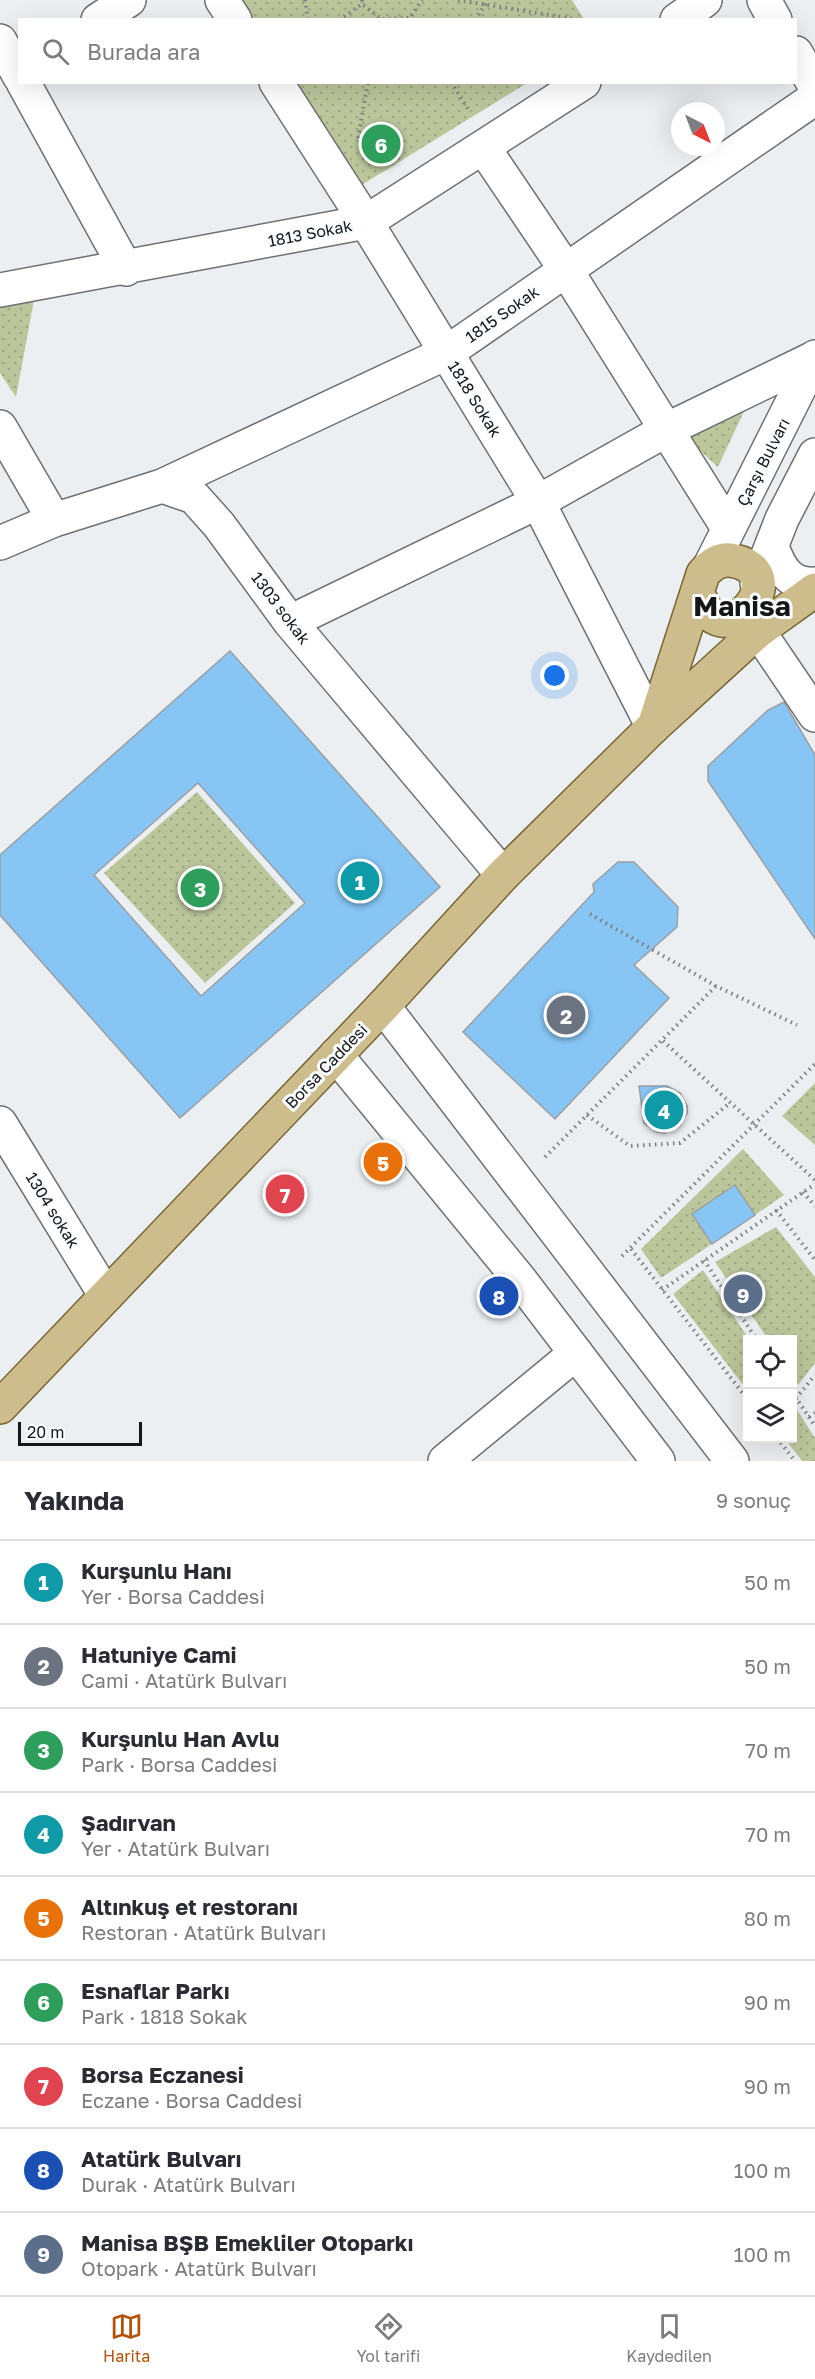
<!DOCTYPE html>
<html lang="tr">
<head>
<meta charset="utf-8">
<style>
	body { margin:0; font-family:"Golos Text",sans-serif; background:#f2f2f3; color:#2b2b33 }
	.controls { position:absolute; right:18px; bottom:18px; display:grid; overflow:hidden; border-radius:0px; box-shadow:0 6px 24px #0002 }
	.controls button { width:54px; height:54px; display:grid; place-items:center; padding:0; border:0; border-bottom:2px solid #e1e1e2; background:#fff; color:#2b2b33; font:30px sans-serif }
	.compass { position:absolute; left:671px; top:102px; width:54px; height:54px; border-radius:50%; background:#fff; box-shadow:0 6px 24px #0002; rotate:138deg }
	.scale { position:absolute; left:18px; bottom:15px; width:124px; box-sizing:border-box; padding-left:6px; border:3px solid #151617; border-top:0; font-size:16px; line-height:21px; white-space:nowrap; color:#151617; -webkit-text-stroke:4px #fafdff; paint-order:stroke }
	.you { position:absolute; left:555px; top:676px; width:21px; height:21px; margin:-15px; border:4px solid #fff; border-radius:50%; background:#1a73e8; box-shadow:0 0 0 9px #1a73e833 }
	.badge { display:grid; place-items:center; width:39px; height:39px; border-radius:50%; background:#b45309; color:#fff; font-size:20px; font-weight:700 }
	.pin { position:absolute; translate:-50% -50%; border:3px solid #fff; box-shadow:0 2px 6px #0006 }
	.list { margin:0; padding:0; list-style:none }
	h2 { display:flex; justify-content:space-between; align-items:center; height:78px; margin:0; padding:0 24px; font-size:26px }
	h2 small { font-size:20px; font-weight:400; color:#7c7c81 }
	.list li { display:grid; grid-template-columns:39px 1fr auto; gap:18px; align-items:center; box-sizing:border-box; height:84px; padding:0 24px; border-top:2px solid #e1e1e2 }
	.list b { display:block; font-size:22px; white-space:nowrap }
	.list p { margin:0; font-size:20px; white-space:nowrap; color:#7c7c81 }
	.list em { font-size:20px; font-style:normal; color:#7c7c81 }
	.icon { flex:none; width:33px; height:33px; fill:none; stroke:currentColor; stroke-width:2; stroke-linecap:round; stroke-linejoin:round }
	.map { position:relative; flex:none; width:815px; height:1461px; overflow:hidden }
	.search { position:absolute; background:#fff; box-shadow:0 6px 24px #0002; left:18px; right:18px; top:18px; height:66px; display:flex; align-items:center; gap:15px; box-sizing:border-box; padding:0 21px; border-radius:0px; color:#7c7c81; font-size:22px }
	.sheet { height:834px; background:#fff }
	nav { display:flex; justify-content:space-around; align-items:center; box-sizing:border-box; height:84px; border-top:2px solid #e1e1e2; background:#fff; font-size:16px; color:#7c7c81 }
	nav a { display:grid; justify-items:center; gap:3px }
	nav .on { color:#b45309 }
	.map>svg:first-child { display:block }
	.green { fill:url(#green-dots) }
	.building { fill:#87c5f5; stroke:#9c9fa1; stroke-width:1.5; fill-rule:evenodd }
	.lines { fill:none; stroke-linecap:round; stroke-linejoin:round }
	.minor-casing { stroke:#6e7174; stroke-width:36 }
	.tertiary-casing { stroke:#6e7174; stroke-width:36 }
	.secondary-casing { stroke:#6e7174; stroke-width:36 }
	.primary-casing { stroke:#786632; stroke-width:36 }
	.path { stroke:#7b7d7f; stroke-width:4; stroke-dasharray:1.5 4.5; stroke-linecap:butt }
	.minor { stroke:#fff; stroke-width:33 }
	.tertiary { stroke:#fff; stroke-width:33 }
	.secondary { stroke:#fff; stroke-width:33 }
	.primary { stroke:#cebd8c; stroke-width:33 }
	.labels { text-anchor:middle; stroke-width:6; stroke-linejoin:round; paint-order:stroke }
	.street-label { font-size:16px; fill:#151617; stroke:#fafdff }
	.town-label { font-size:28px; font-weight:bold; fill:#151617; stroke:#fafdff }
</style>
</head>
<body>
<div class="map">
<svg width="815" height="1461" viewBox="0 0 815 1461">
	<defs>
		<pattern id="green-dots" width="8" height="8" patternUnits="userSpaceOnUse" patternTransform="scale(1.5)"><rect width="8" height="8" fill="#bbc69b"/><path d="M2 2h.1M6 6h.1" fill="none" stroke="#a0a985" stroke-width="1.8" stroke-linecap="round"/></pattern>
	</defs>
	<rect width="100%" height="100%" fill="#eceff2"/>
	<!-- green -->
	<path class="green" d="M240,0H572L584,19H253Z
		M294,83H527L360,186Z
		M36,289L16,397L0,373V293Z
		M752,394L718,467L674,427Z
		M197,792L295,903L205,983L104,873Z
		M815,1083V1145L782,1116Z
		M743,1149L784,1195L755,1215L734,1185L692,1214L712,1244L661,1278L641,1249Z
		M776,1227L815,1277V1363L798,1385L793,1376L792,1340L768,1339L715,1262Z
		M703,1270L749,1339L747,1390L673,1294Z
		M797,1410L815,1438V1461H802L785,1439L792,1438L793,1415Z"/>
	<!-- building -->
	<path class="building" d="M230,651L440,887L180,1118L0,915V855ZM198,783L305,903L201,996L94,875Z
		M784,702L815,755V939L708,781V766L768,710Z
		M618,862H634L678,907L677,927L634,965L669,998L555,1119L463,1032L594,892L593,884Z
		M639,1086H667L680,1093L687,1106V1113L680,1126L665,1133L657,1132L644,1123Z
		M735,1185L755,1215L712,1244L692,1214Z"/>
	<g class="lines">
		<!-- minor casing -->
		<g class="minor-casing">
			<path id="minor" d="M222,0L235,20
				M764,0L775,20
				M98,20L129,0
				M677,20L705,0
				M0,41L20,77
				M796,53L815,86
				M23,82L126,269
				M276,82L366,222L538,502L653,727
				M483,147L566,270L728,528
				M0,290L366,222L584,82
				M0,427L54,520
				M162,486L446,353L815,98
				M0,543L54,520L162,486L194,497L219,525L290,622L503,875
				M290,622L538,502L668,429L814,358
				M0,1123L106,1296
				M445,1461L576,1353"/>
		</g>
		<!-- tertiary casing -->
		<g class="tertiary-casing">
			<path id="tertiary" d="M772,547C780,568 789,586 815,584
				M710,566L815,357
				M757,583L782,519L815,455
				M746,613L815,715"/>
		</g>
		<!-- secondary casing -->
		<g class="secondary-casing">
			<path id="secondary" d="M383,1006L732,1461
				M336,1055L521,1281L658,1461"/>
		</g>
		<!-- primary casing -->
		<g class="primary-casing">
			<path id="primary" d="M654,726L703,574C711,564 722,557 735,561C797,575 719,665 698,592
				M0,1407L383,1006L503,875L653,727L758,631L815,590"/>
		</g>
		<!-- path -->
		<path class="path" d="M305,0L308,20
			M362,0V4L381,19L410,18L422,0
			M458,0L580,20
			M339,20L362,4
			M475,20L485,5L483,0
			M451,82L470,112
			M358,138L368,82
			M590,914L716,986L797,1025
			M663,1041L815,1180
			M587,1115L630,1146L680,1143L730,1103
			M545,1157L716,986
			M803,1192L815,1206
			M776,1210L815,1260
			M631,1249L748,1400
			M622,1256L815,1064
			M704,1260L757,1340
			M662,1290L815,1184
			M792,1392L815,1426
			M792,1403L815,1375
			M809,1417L815,1413
			M777,1438L795,1461"/>
		<!-- minor -->
		<use href="#minor" class="minor"/>
		<!-- tertiary -->
		<use href="#tertiary" class="tertiary"/>
		<!-- secondary -->
		<use href="#secondary" class="secondary"/>
		<!-- primary -->
		<use href="#primary" class="primary"/>
	</g>
	<g class="labels">
		<!-- street labels -->
		<g class="street-label">
			<text transform="translate(310 233) rotate(-11)" y="6">1813 Sokak</text>
			<text transform="translate(502 314) rotate(-35)" y="6">1815 Sokak</text>
			<text transform="translate(475 399) rotate(58)" y="6">1818 Sokak</text>
			<text transform="translate(763 462) rotate(-63)" y="6">Çarşı Bulvarı</text>
			<text transform="translate(281 608) rotate(53)" y="6">1303 sokak</text>
			<text transform="translate(326 1066) rotate(-46)" y="6">Borsa Caddesi</text>
			<text transform="translate(53 1210) rotate(58)" y="6">1304 sokak</text>
		</g>
		<!-- town labels -->
		<g class="town-label">
			<text x="742" y="616">Manisa</text>
		</g>
	</g>
</svg>
<div class="controls">
<button><svg class="icon" aria-label="locate" viewBox="0 0 24 24"><circle cx="12" cy="12" r="6"/><path d="M12 2v4M12 18v4M2 12h4M18 12h4"/></svg></button>
<button><svg class="icon" aria-label="layers" viewBox="0 0 24 24"><path d="M12 4l9 5-9 5-9-5zM3 14l9 5 9-5"/></svg></button>
</div>
<svg class="compass" viewBox="-18 -18 36 36"><path d="M0-13l5 13h-10z" fill="#e53935"/><path d="M0 13l5-13h-10z" fill="#7c7c81"/></svg>
<div class="scale">20 m</div>
<div class="you"></div>
<div class="pin badge" style="left:360px;top:881px;background:#0f9aa8">1</div>
<div class="pin badge" style="left:566px;top:1015px;background:#6b7280">2</div>
<div class="pin badge" style="left:200px;top:888px;background:#2e9e5b">3</div>
<div class="pin badge" style="left:664px;top:1110px;background:#0f9aa8">4</div>
<div class="pin badge" style="left:383px;top:1162px;background:#e8710a">5</div>
<div class="pin badge" style="left:381px;top:144px;background:#2e9e5b">6</div>
<div class="pin badge" style="left:285px;top:1194px;background:#e0444e">7</div>
<div class="pin badge" style="left:499px;top:1296px;background:#1a4fb4">8</div>
<div class="pin badge" style="left:743px;top:1294px;background:#5c6f8a">9</div>
<div class="search"><svg class="icon" aria-label="search" viewBox="0 0 24 24"><circle cx="10" cy="10" r="6"/><path d="M15 15l6 6"/></svg>Burada ara</div>
</div>
<section class="sheet">
<h2>Yakında<small>9 sonuç</small></h2>
<ul class="list">
<li><span class="badge" style="background:#0f9aa8">1</span><div><b>Kurşunlu Hanı</b><p>Yer · Borsa Caddesi</p></div><em>50 m</em></li>
<li><span class="badge" style="background:#6b7280">2</span><div><b>Hatuniye Cami</b><p>Cami · Atatürk Bulvarı</p></div><em>50 m</em></li>
<li><span class="badge" style="background:#2e9e5b">3</span><div><b>Kurşunlu Han Avlu</b><p>Park · Borsa Caddesi</p></div><em>70 m</em></li>
<li><span class="badge" style="background:#0f9aa8">4</span><div><b>Şadırvan</b><p>Yer · Atatürk Bulvarı</p></div><em>70 m</em></li>
<li><span class="badge" style="background:#e8710a">5</span><div><b>Altınkuş et restoranı</b><p>Restoran · Atatürk Bulvarı</p></div><em>80 m</em></li>
<li><span class="badge" style="background:#2e9e5b">6</span><div><b>Esnaflar Parkı</b><p>Park · 1818 Sokak</p></div><em>90 m</em></li>
<li><span class="badge" style="background:#e0444e">7</span><div><b>Borsa Eczanesi</b><p>Eczane · Borsa Caddesi</p></div><em>90 m</em></li>
<li><span class="badge" style="background:#1a4fb4">8</span><div><b>Atatürk Bulvarı</b><p>Durak · Atatürk Bulvarı</p></div><em>100 m</em></li>
<li><span class="badge" style="background:#5c6f8a">9</span><div><b>Manisa BŞB Emekliler Otoparkı</b><p>Otopark · Atatürk Bulvarı</p></div><em>100 m</em></li>
</ul>
</section>
<nav>
<a class="on"><svg class="icon" aria-label="map" viewBox="0 0 24 24"><path d="M3 6l6-2 6 2 6-2v14l-6 2-6-2-6 2zM9 4v14M15 6v14"/></svg>Harita</a>
<a><svg class="icon" aria-label="directions" viewBox="0 0 24 24"><path d="M12 3l9 9-9 9-9-9zM9 14v-3h6M13 9l2 2-2 2"/></svg>Yol tarifi</a>
<a><svg class="icon" aria-label="saved" viewBox="0 0 24 24"><path d="M7 4h10v16l-5-4-5 4z"/></svg>Kaydedilen</a>
</nav>
</body>
</html>
